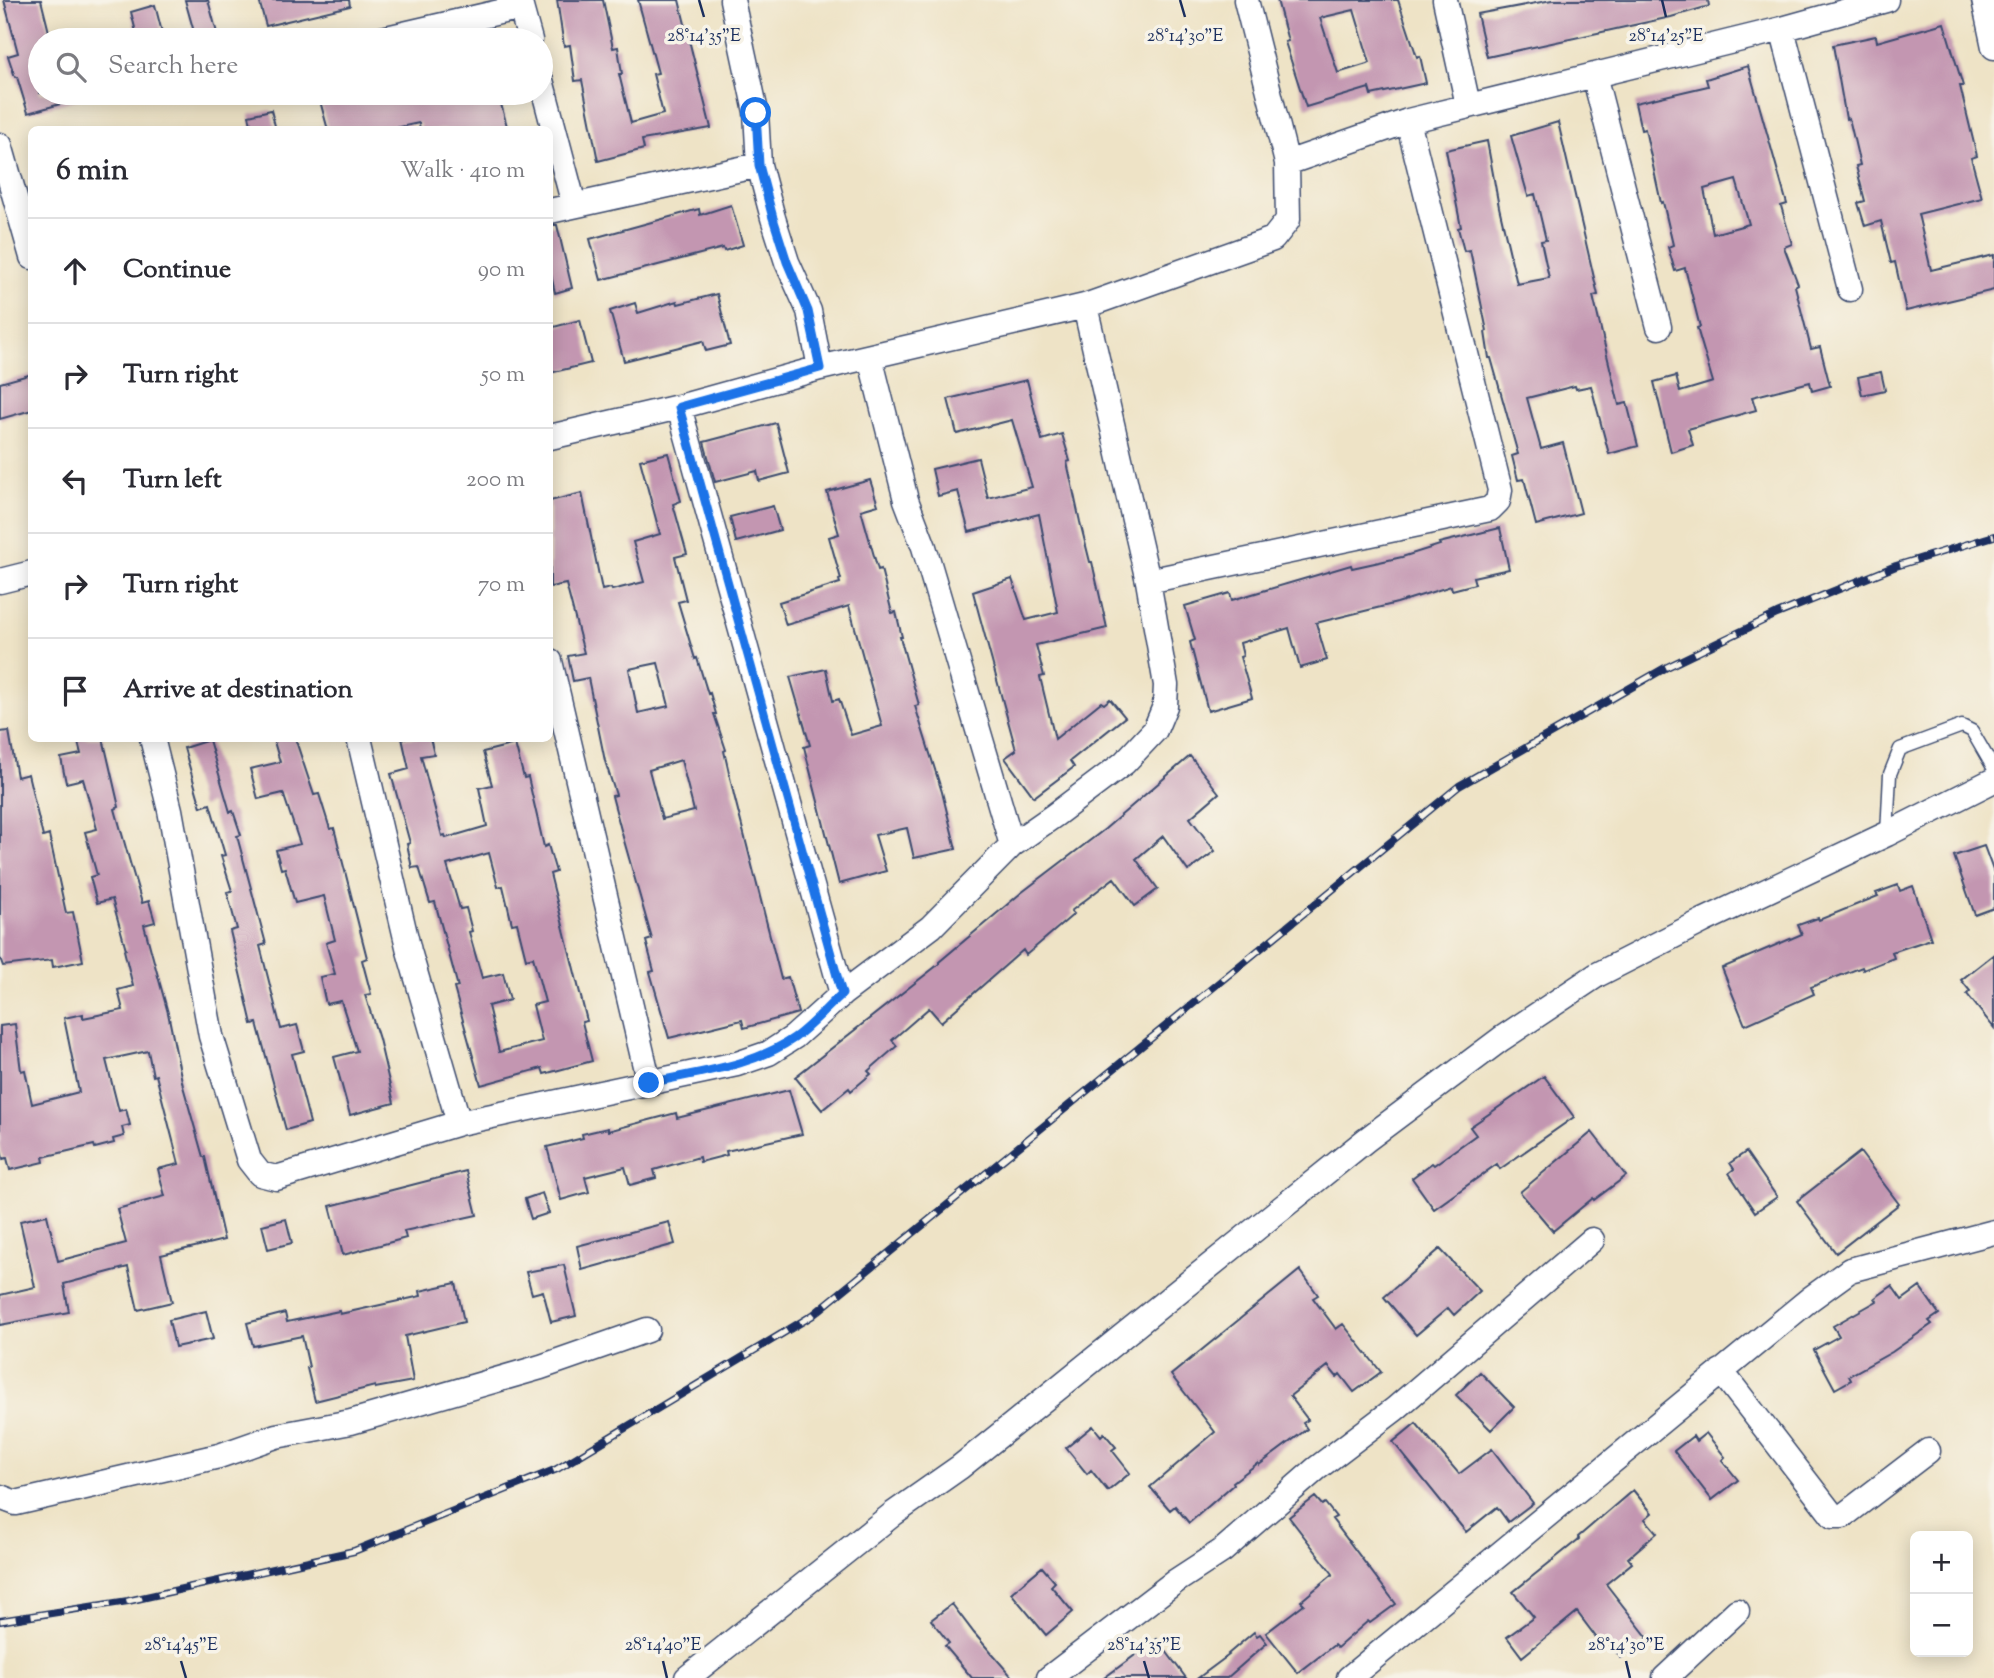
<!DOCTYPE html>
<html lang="en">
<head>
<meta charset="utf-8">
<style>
	body { margin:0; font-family:"Sorts Mill Goudy",serif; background:#f7f7f7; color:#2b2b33 }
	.controls { position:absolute; right:21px; bottom:21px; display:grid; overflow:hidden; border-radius:10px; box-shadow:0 4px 18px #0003 }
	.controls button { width:63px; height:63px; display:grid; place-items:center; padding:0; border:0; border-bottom:2px solid #e1e1e2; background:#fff; color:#2b2b33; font:35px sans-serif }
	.stop { position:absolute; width:21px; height:21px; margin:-16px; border:5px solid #1a73e8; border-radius:50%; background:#fff }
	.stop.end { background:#1a73e8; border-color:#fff; box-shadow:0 2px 7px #0008 }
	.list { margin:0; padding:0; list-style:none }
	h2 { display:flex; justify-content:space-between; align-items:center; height:91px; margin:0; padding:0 28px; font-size:30px }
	h2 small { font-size:23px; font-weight:400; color:#7c7c81 }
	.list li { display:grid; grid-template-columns:46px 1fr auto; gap:21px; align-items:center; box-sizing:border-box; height:105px; padding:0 28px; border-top:2px solid #e1e1e2 }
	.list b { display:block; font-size:26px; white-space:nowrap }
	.list em { font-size:23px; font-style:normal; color:#7c7c81 }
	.icon { flex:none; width:38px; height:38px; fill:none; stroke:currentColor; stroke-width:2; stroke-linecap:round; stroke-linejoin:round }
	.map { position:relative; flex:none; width:1994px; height:1678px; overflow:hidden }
	.search { position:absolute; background:#fff; box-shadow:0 4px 18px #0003; left:28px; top:28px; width:525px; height:77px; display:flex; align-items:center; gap:18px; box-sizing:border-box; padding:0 24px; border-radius:38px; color:#7c7c81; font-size:26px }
	.panel { position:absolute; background:#fff; box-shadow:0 4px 18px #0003; left:28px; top:126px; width:525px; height:616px; border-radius:10px }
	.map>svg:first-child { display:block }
	.building { fill:#c396b1; fill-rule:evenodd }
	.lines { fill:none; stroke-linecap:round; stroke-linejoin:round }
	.service-casing { stroke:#3b4a6e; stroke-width:15 }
	.minor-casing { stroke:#3b4a6e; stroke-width:27 }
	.service { stroke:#fff; stroke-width:12 }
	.minor { stroke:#fff; stroke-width:24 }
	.rail-casing { stroke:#1b2f5e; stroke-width:8 }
	.rail { stroke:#f7f3e8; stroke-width:5; stroke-dasharray:16; stroke-linecap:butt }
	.route { stroke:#1a73e8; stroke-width:9 }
	.ticks { fill:none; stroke:#1b2f5e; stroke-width:2.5 }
	.ticks-label { font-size:18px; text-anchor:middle; fill:#1b2f5e; stroke:#f7f3e8; stroke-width:7; stroke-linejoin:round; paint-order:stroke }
</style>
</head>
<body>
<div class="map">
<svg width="1994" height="1678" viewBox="0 0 1994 1678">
	<rect width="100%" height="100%" fill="#f7f3e8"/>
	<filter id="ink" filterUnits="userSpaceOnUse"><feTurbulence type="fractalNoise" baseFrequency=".0143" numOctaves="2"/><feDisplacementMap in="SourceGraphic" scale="14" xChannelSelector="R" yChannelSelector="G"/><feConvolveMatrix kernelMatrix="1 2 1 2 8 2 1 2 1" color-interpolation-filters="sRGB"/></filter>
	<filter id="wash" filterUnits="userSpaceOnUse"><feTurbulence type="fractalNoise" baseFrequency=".00686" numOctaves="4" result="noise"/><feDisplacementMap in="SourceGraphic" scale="28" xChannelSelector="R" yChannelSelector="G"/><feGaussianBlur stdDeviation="1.57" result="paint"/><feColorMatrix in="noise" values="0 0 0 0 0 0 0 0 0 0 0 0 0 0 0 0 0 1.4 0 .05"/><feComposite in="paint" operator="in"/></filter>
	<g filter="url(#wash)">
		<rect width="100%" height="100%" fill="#eee3c6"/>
		<g id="blocks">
			<!-- building -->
			<path class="building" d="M4,0H41L51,40H40V93H81L82,98L28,113L17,77H15L8,56L18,53Z
				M185,0H208L217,33L196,39Z
				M259,0H349L350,6L266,26Z
				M557,0H603L613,48L618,47L622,74H619L631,123L663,114L653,74L658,73L638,0H679L711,128L642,140L644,149L598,161L582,80L575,81L570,45L564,46Z
				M1277,0H1398L1417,57L1420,56L1426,83L1371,95L1369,88L1306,107L1285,42L1288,41ZM1354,10L1370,63L1338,73L1320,18Z
				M1552,0H1708L1709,6L1671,17L1487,57L1477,14Z
				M155,5L164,40H138L131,12Z
				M1944,23L1963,86H1960L1977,156L1971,158L1982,198L1918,214L1931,270L1994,255V290L1906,311L1895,262L1891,263L1881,221L1865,226L1858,203L1865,201L1856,166L1860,165L1849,118L1846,119L1833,45L1876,36L1877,42Z
				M1748,66L1787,204L1781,206L1792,244L1784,247L1798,284L1795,286L1811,349L1820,347L1830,386L1812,391L1810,382L1752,397L1756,410L1688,429L1693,445L1671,452L1654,382L1676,376L1680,392L1713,382L1697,328L1700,327L1685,268L1675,271L1668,247L1673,245L1663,202L1661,203L1645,129L1641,130L1635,103L1708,86L1706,79ZM1736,180L1749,224L1713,234L1704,189Z
				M348,93H498L508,130H420L419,123L386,130H328L320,101Z
				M271,110L276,130H252L249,115Z
				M1558,122L1598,295L1593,296L1607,355L1619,405L1627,403L1638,446L1609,454L1591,386L1576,389L1575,386L1527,398L1541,449L1563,443L1581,513L1536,525L1524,479L1518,480L1512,456L1518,454L1491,358H1489L1485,332L1487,331L1470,250L1464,251L1458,228L1461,227L1446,150L1487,141L1499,207L1517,284L1549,278L1541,241L1546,240L1535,194L1528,196L1511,136Z
				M731,205L743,245L724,251L723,248L601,280L590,239L699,209L700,215Z
				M550,225H557L572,288L555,293L550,270Z
				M717,294L730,345L706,351L703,341L624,361L610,311L635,303L638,313L677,301L678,304Z
				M580,320L591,363L550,373V328Z
				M1881,372L1885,390L1862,395L1858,377Z
				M32,374V410L0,419V383Z
				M1027,380L1042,440L1062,434L1070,461L1067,462L1080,522L1090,562H1092L1107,628L1036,645L1044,676L1040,677L1055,739L1101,702L1104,704L1110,699L1125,717L1070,761L1074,767L1034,797L1005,758L1016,750L973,592L1012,579L1026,620L1058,612L1039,514L969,532L958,491L938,496L932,469L978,458L988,498L1032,487L1012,420L957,434L948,399Z
				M776,423L789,473L759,481L757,471L715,482L704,442Z
				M668,453L681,501L673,504L687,554L675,557L686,600L678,602L695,659L697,658L708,694L710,693L716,714H714L726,750L724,751L734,795L781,979L788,977L798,1013L744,1028L742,1020L669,1038L650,972L654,971L646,941L652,939L621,830L612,796L616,795L605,761L588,678L573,681L568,656L584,653L566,584L550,587V501L582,493L602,590L611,588L612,590L644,582L633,542L660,534L640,460ZM658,663L669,706L638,713L629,669ZM681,760L694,811L662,819L649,770Z
				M870,480L878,505L861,510L878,570L881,569L892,613L896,612L902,637H900L919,705L915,706L942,792L956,849L914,858L907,828L875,835L886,871L839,884L804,747L810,745L790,677L826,669L833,701L839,699L851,735L882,726L849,606L786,625L779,602L840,583L839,580L841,579L829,537L839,534L827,492Z
				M773,506L780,530L736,542L730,517Z
				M1500,528L1509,569L1473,577L1475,584L1452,590L1451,586L1397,603L1316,623L1327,660L1300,668L1289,628L1240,643L1243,656L1240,657L1252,698L1208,711L1190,642L1195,640L1185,606L1230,593L1232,600L1351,565L1352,568L1402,557L1440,545L1439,543Z
				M9,731L17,777L28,774L43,837L49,835L66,913L73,912L83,961L53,967L52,960L3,966L0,958V732Z
				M77,738H103L119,807L115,809L131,866L142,903L149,901L155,922L144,925L168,1013L183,1086L203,1157H205L224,1240L161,1255L172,1302L138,1310L128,1267L64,1284L69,1312L0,1325V1295L35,1287L20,1221L47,1215L58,1261L126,1243L117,1209L165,1196L158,1169L179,1164L156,1075L153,1076L148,1051L106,1060L119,1111L126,1109L130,1125L122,1127L124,1136L113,1139L114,1143L95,1148L94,1145L43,1157L44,1162L10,1170L7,1158L3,1159L0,1145V1026L15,1024L21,1071L25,1070L32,1104L79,1092L64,1018L83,1014V1018L123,1010L118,990L133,986L124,950L126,949L112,899L97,903L90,877L97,875L85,832L97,829L83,779L66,783L61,758L81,754Z
				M273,738H295L314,795L319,794L330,829L334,828L367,958L362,960L371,994L365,995L379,1039L394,1103L350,1115L334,1057L357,1051L341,1001L326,1004L320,977L335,974L326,943L335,940L324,896L295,903L285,868L281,869L276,850L300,844L283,793L258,799L250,769L280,762Z
				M402,738H430L434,754L421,756L442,836L445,835L446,838L487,826L479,788L492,785L483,752L515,744L524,778L528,777L544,847L548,845L556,872L550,874L587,1021L582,1022L592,1061L544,1074L542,1068L481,1085L454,988L458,987L435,902L430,903L419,867L412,868L407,844L410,843L391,774L409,769ZM489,853L498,887L503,886L512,924L517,923L526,959L533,957L545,1002L533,1005L542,1041L499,1052L488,1006L510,1000L503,973L482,978L469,932L472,931L466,908L460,909L447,865Z
				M209,740L230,812L233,811L241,835L237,836L266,944L260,946L281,1029L297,1025L304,1051L292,1054L310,1123L286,1130L257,1023L252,1024L230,931L237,929L227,892L232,891L221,856L225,855L210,804L201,807L184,748Z
				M1190,756L1219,793L1190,818L1215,851L1188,871L1163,836L1136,859L1158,889L1135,906L1114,878L1071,911L1074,914L1026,955L1023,950L941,1022L929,1008L892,1040L897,1046L868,1071L871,1074L851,1091L849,1088L822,1110L795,1077L939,964V962L1021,893L1105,829Z
				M1984,846L1994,873V908L1975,915L1954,856Z
				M1898,885L1900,891L1913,886L1931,939L1892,952L1894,958L1863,970L1862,967L1811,987L1814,994L1745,1025L1722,968L1802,934L1798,925L1818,918L1819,920L1878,896L1876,893Z
				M1994,954V1028L1967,994L1970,991L1961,980Z
				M1544,1076L1574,1117L1500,1169L1497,1164L1434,1209L1412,1178L1432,1163L1434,1165L1476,1135L1470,1127Z
				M789,1090L802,1134L726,1151L727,1155L700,1162L699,1157L654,1170L656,1178L630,1185L625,1167L585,1177L589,1192L561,1200L547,1147L583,1138L582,1134L608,1128V1131L676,1113L677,1118Z
				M1592,1132L1626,1176L1594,1200L1593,1198L1553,1231L1520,1192Z
				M1746,1152L1777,1197L1755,1212L1729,1173L1734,1169L1730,1163Z
				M1860,1152L1899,1204L1836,1253L1797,1201Z
				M466,1171L477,1215L404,1231L406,1238L343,1255L330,1206Z
				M542,1193L549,1213L531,1219L525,1199Z
				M286,1219L292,1243L268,1249L262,1225Z
				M669,1222L675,1244L582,1270L577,1246Z
				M1440,1249L1480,1291L1454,1315L1448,1308L1416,1335L1384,1297Z
				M564,1265L576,1316L551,1322L543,1291L532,1294L526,1272Z
				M1300,1270L1318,1295L1313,1298L1336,1329L1343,1324L1381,1372L1354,1392L1340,1374L1337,1377L1328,1366L1290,1396L1308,1420L1303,1423L1307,1429L1259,1465L1258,1463L1233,1482L1234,1484L1189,1523L1175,1506L1170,1510L1150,1487L1215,1432L1171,1375Z
				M456,1283L464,1322L405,1336L413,1381L375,1388V1386L315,1401L307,1368L309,1367L302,1336L253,1346L247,1323L285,1313L287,1322L339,1311L340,1314L421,1296L420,1291Z
				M1892,1286L1902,1300L1920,1287L1939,1314L1929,1321L1932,1324L1892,1352L1849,1376L1851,1380L1835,1389L1814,1350L1839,1336L1833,1326L1877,1301L1875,1298Z
				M206,1311L213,1339L175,1347L169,1320Z
				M1480,1372L1514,1407L1491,1430L1456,1395Z
				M1416,1423L1459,1474L1492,1449L1533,1503L1508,1522L1497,1507L1466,1532L1393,1442Z
				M1093,1426L1101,1436L1104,1433L1116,1447L1112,1450L1130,1473L1108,1491L1091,1470L1087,1474L1066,1448Z
				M1706,1433L1725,1457L1722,1460L1738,1480L1712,1500L1674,1451L1693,1436L1696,1441Z
				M1633,1490L1652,1513L1645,1519L1657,1533L1628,1558L1632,1563L1606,1584L1648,1638L1621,1658L1607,1641L1602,1645L1577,1612L1522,1657L1507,1637L1534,1617L1513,1592L1579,1539L1578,1537Z
				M1315,1497L1322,1505L1325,1503L1336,1517L1332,1519L1396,1604L1370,1623L1368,1621L1337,1648L1334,1645L1298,1673L1266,1633L1304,1604L1301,1601L1333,1574L1289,1517Z
				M1042,1567L1055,1582L1051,1586L1073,1612L1046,1635L1011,1593Z
				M952,1604L974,1633L1013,1678H972L945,1646L949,1643L931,1620Z
				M1254,1632L1257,1636L1260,1634L1267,1643L1227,1678H1198L1229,1655L1228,1654Z
				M1157,1639L1186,1678H1104Z"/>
		</g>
	</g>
	<g filter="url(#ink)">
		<use href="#blocks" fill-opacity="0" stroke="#3b4a6e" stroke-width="2"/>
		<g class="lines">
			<!-- service casing -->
			<g class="service-casing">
				<path id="service" d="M1887,834L1890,774L1900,749L1962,726L1972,731L1994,769"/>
			</g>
			<!-- minor casing -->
			<g class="minor-casing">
				<path id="minor" d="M519,0L530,40
					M732,0L756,112L759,165L773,218L787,262L809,311L820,368
					M1445,0L1468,105
					M1984,0L1994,47
					M1782,29L1850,289
					M378,40L521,7
					M1594,75L1659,327
					M541,80L574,205
					M0,145L32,257
					M1287,163L1408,121L1782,29L1886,0
					M550,211L759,165
					M870,357L906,500L924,547L1012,845
					M679,407L842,994
					M550,437L679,407L820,368L1085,306L1273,239L1288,220L1287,163L1246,0
					M0,581L32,573
					M1148,581L1490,509L1498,501L1500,490L1408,121
					M550,661L649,1083
					M152,738L170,810L211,1036L249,1160L260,1174L276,1178L459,1123L737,1064L769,1053L794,1037L842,994L931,927L1012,845L1055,815L1124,763L1155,730L1165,706L1166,685L1148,581L1085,306
					M359,738L409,951L459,1123
					M1721,1371L1833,1516H1843L1928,1451
					M0,1497L16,1503L219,1456L276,1436L351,1422L541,1367L647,1330
					M687,1678L893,1514L960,1467L1366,1140L1501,1039L1597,975L1703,921L1887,834L1994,780
					M1049,1678L1176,1581L1222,1551L1316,1469L1395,1409L1592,1240
					M1349,1678L1810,1299L1850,1270L1994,1232
					M1665,1678L1737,1611"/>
			</g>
			<!-- service -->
			<use href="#service" class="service"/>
			<!-- minor -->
			<use href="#minor" class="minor"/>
			<!-- rail casing -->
			<g class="rail-casing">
				<path id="rail" d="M0,1621L128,1601L354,1551L557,1469L813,1315L1459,786L1665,668L1777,614L1896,566L1994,536"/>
			</g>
			<!-- rail -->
			<use href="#rail" class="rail"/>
		</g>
	</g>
	<g class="lines" filter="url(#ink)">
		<!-- route -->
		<path class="route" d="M649,1083C698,1072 752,1067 794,1038C811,1026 826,1008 842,994L679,407L820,368L808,311L787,262L773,218L759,165L756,113"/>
	</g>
	<!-- ticks -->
	<path class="ticks" d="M699,0L704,17M1180,0L1185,17M1662,0L1666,17M181,1661L186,1678M663,1661L667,1678M1144,1661L1149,1678M1626,1661L1630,1678"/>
	<g class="ticks-label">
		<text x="704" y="41">28°14'35"E</text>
		<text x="1185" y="41">28°14'30"E</text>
		<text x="1666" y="41">28°14'25"E</text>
		<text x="181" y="1650">28°14'45"E</text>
		<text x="663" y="1650">28°14'40"E</text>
		<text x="1144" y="1650">28°14'35"E</text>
		<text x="1626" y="1650">28°14'30"E</text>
	</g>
</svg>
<div class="controls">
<button>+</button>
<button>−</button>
</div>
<div class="stop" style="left:756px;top:113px"></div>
<div class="stop end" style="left:649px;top:1083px"></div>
<div class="search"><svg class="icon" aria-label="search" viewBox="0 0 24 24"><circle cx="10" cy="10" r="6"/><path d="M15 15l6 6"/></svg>Search here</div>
<section class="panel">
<h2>6 min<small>Walk · 410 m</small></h2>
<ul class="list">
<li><svg class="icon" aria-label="ahead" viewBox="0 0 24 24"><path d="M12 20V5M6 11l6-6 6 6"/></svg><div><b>Continue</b></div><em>90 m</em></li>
<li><svg class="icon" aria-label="right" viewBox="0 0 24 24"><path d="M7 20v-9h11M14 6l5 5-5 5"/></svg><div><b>Turn right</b></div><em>50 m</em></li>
<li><svg class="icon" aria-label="left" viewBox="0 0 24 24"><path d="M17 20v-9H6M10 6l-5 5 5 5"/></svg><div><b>Turn left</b></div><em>200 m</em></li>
<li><svg class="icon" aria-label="right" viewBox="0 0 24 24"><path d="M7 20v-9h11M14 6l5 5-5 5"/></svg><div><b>Turn right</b></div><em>70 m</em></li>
<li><svg class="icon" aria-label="arrive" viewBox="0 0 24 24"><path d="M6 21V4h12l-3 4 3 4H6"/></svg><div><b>Arrive at destination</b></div></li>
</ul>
</section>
</div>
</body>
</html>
